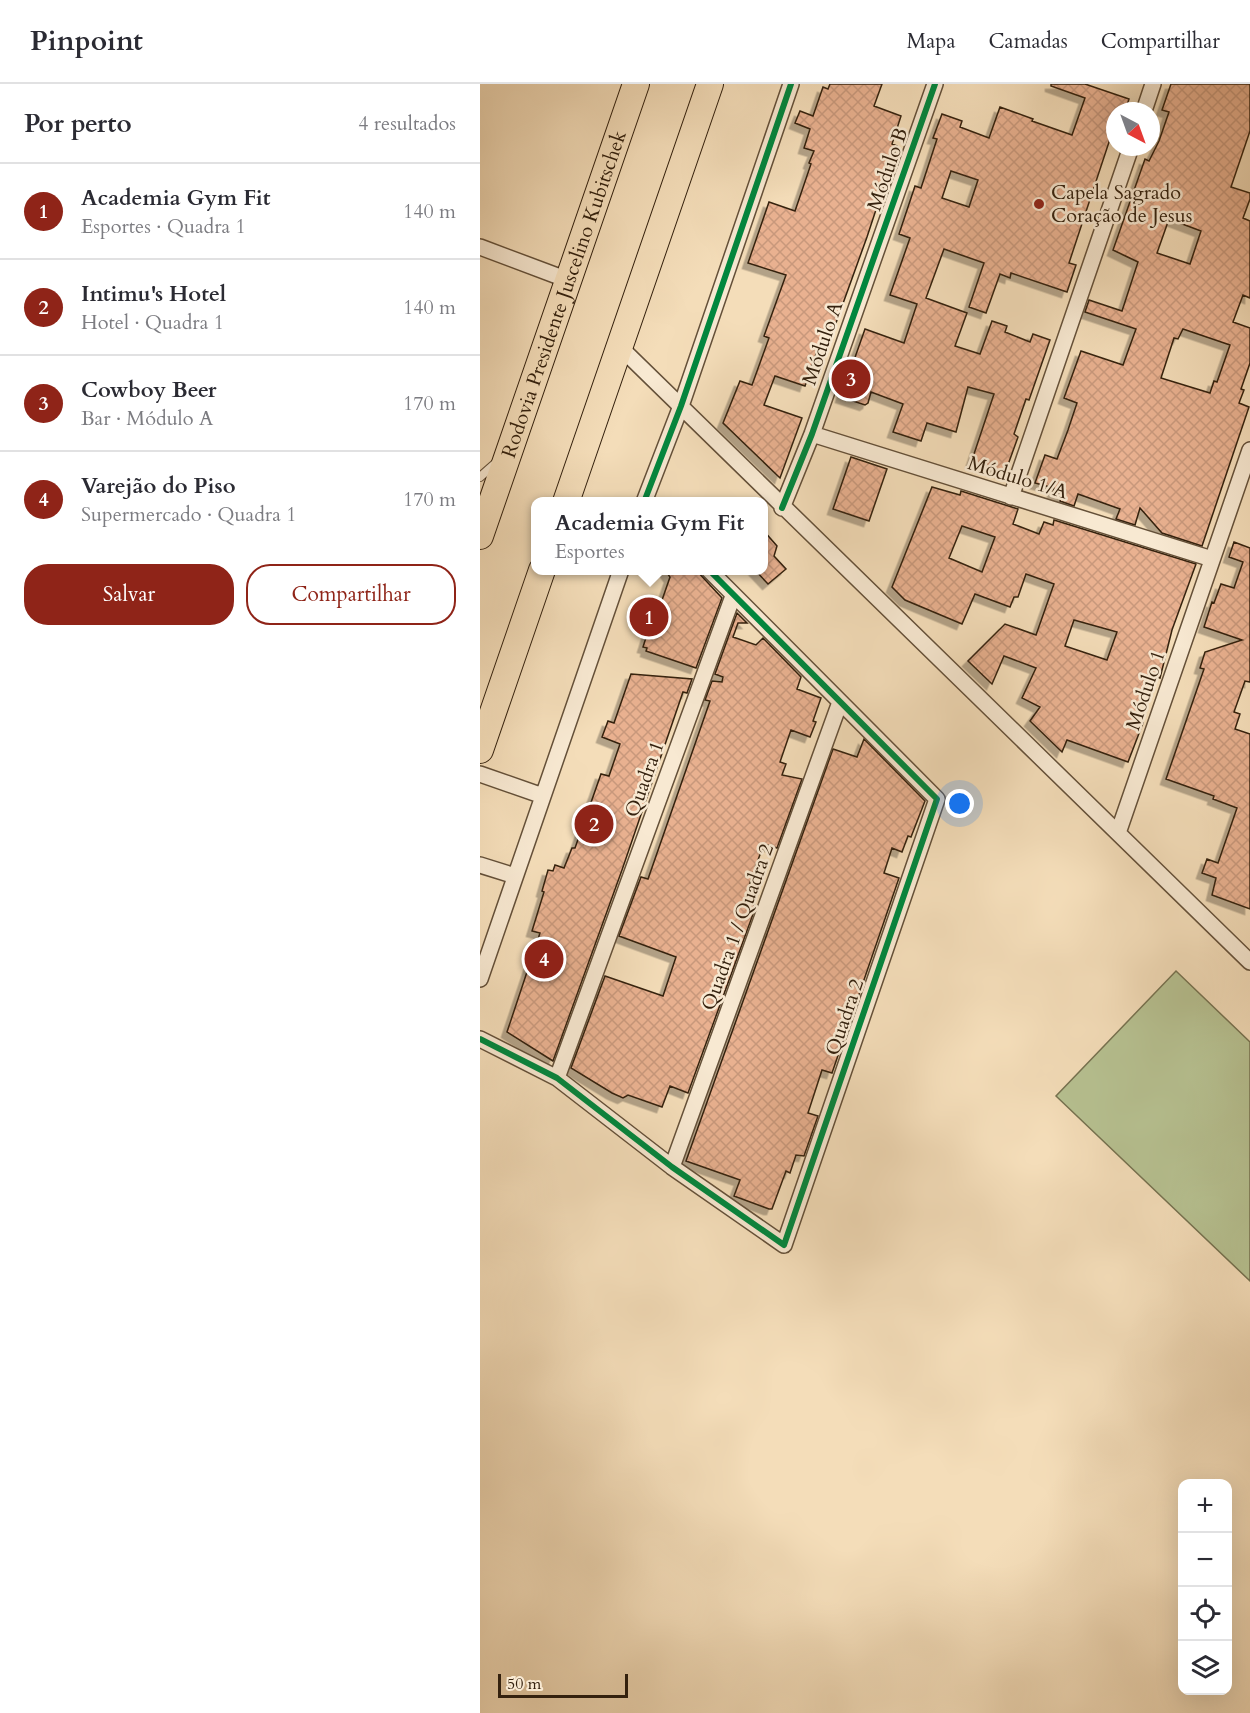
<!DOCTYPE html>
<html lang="pt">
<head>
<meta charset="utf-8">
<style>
	body { margin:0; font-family:Cardo,serif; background:#f7f7f7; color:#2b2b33 }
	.controls { position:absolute; right:18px; bottom:18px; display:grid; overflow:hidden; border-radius:12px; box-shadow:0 6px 24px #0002 }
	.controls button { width:54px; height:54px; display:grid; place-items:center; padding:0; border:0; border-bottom:2px solid #e1e1e2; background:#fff; color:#2b2b33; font:30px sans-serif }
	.compass { position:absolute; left:626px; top:18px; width:54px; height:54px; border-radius:50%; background:#fff; box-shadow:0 6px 24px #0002; rotate:139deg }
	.scale { position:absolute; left:18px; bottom:15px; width:130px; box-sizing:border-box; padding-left:6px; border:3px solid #34210e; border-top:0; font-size:16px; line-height:21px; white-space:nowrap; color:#34210e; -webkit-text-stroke:4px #f8e9d2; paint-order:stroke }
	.you { position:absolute; left:480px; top:720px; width:21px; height:21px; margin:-15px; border:4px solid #fff; border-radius:50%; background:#1a73e8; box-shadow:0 0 0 9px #1a73e833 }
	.badge { display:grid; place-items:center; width:39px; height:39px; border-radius:50%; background:#8f2418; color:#fff; font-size:20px; font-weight:700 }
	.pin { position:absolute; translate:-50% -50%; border:3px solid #fff; box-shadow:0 2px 6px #0006 }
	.popup { position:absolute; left:51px; top:413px; width:237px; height:78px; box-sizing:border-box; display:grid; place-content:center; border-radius:12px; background:#fff; filter:drop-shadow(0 2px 4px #0005); font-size:20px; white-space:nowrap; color:#7c7c81 }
	.popup b { font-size:22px; color:#2b2b33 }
	.popup::after { content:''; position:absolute; left:50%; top:100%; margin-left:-12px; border:12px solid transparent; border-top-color:#fff }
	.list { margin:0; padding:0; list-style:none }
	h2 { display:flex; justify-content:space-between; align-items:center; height:78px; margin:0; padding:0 24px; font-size:26px }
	h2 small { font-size:20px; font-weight:400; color:#7c7c81 }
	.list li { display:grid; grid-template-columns:39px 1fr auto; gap:18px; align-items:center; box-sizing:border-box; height:96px; padding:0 24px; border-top:2px solid #e1e1e2 }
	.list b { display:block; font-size:22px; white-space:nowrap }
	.list p { margin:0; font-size:20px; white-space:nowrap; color:#7c7c81 }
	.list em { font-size:20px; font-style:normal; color:#7c7c81 }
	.actions { display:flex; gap:12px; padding:18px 24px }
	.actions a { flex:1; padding:14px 0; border:2px solid #8f2418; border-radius:24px; text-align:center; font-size:21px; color:#8f2418 }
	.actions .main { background:#8f2418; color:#fff }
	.icon { flex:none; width:33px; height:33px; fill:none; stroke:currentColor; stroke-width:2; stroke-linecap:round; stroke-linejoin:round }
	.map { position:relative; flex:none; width:770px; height:1629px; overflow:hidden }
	header { display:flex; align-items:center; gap:36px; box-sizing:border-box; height:84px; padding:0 30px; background:#fff; border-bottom:2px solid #e1e1e2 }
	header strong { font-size:28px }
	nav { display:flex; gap:33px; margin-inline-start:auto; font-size:21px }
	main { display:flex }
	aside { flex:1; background:#fff }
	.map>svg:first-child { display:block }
	.garden { fill:#b7c292; stroke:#767250; stroke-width:1.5 }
	.building { fill:url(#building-cross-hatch); stroke:#34210e; stroke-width:1.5; fill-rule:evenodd; filter:url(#shadow) }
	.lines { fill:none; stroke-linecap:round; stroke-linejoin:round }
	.service-casing { stroke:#645039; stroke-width:10 }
	.minor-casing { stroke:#645039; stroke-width:18 }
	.trunk-casing { stroke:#34210e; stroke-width:28 }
	.service { stroke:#f8e9d2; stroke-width:8 }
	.minor { stroke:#f8e9d2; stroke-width:15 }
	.trunk { stroke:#f4ddb9; stroke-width:26 }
	.cycleway-casing { stroke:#f8e9d2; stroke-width:10 }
	.cycleway { stroke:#00873e; stroke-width:6 }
	.poi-dot { fill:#8f2418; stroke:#f8e9d2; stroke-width:2 }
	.labels { text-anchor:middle; stroke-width:5; stroke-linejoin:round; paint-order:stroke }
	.street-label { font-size:20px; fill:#34210e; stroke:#f8e9d2 }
	.poi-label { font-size:20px; fill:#34210e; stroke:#f8e9d2; text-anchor:start }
</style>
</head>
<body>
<header>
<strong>Pinpoint</strong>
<nav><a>Mapa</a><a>Camadas</a><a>Compartilhar</a></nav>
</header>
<main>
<aside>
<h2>Por perto<small>4 resultados</small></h2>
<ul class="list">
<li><span class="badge">1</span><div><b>Academia Gym Fit</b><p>Esportes · Quadra 1</p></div><em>140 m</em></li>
<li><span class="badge">2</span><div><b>Intimu's Hotel</b><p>Hotel · Quadra 1</p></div><em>140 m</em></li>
<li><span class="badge">3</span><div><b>Cowboy Beer</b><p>Bar · Módulo A</p></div><em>170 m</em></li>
<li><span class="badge">4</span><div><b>Varejão do Piso</b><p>Supermercado · Quadra 1</p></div><em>170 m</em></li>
</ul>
<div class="actions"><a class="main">Salvar</a><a>Compartilhar</a></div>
</aside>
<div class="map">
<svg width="770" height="1629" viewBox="0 0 770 1629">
	<defs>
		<pattern id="building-cross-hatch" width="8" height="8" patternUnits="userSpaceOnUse" patternTransform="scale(1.5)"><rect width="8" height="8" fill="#e9b190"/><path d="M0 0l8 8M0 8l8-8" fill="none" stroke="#c8987b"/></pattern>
		<filter id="shadow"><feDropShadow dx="-5.5" dy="5.5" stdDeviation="0" flood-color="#0004"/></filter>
	</defs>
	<rect width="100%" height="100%" fill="#f4ddb9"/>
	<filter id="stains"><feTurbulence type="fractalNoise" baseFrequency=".00333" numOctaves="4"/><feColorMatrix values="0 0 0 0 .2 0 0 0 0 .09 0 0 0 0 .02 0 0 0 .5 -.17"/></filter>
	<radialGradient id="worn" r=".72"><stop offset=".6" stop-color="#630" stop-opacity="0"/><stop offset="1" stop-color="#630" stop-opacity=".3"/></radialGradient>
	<!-- garden -->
	<path class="garden" d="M696,887L770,958V1197L576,1012Z"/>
	<!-- building -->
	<path class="building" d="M350,0H402L394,22L421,32L412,60L417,62L387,153L344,272L336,270L325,302L295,292L284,321L322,334L300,394L243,339L260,297L272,301L289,254L284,252L306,191L268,179L289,118L315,127L331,80L329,79L334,67L324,64L330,45L315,39L320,27L333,32L343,3L348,5Z
		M571,0H605L649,15L645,27H635V40L589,179L596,181L587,208L531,189L530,194L520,190L506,229L489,223L504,179L464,165L446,214L487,229L475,262L500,270L512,237L527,242L525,248L550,258L553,250L570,256L549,316L546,315L534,350L538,353L525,389L491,379L514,310L488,303L476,348L447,339L441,357L413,348L423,320L391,308L388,319L385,321L361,313L385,245L424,259L437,220L410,211L430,154L419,150L435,102L441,104L457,55L453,54L462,30L482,37L480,43L509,54L520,23L553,35L552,37L592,51L605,14L571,2ZM471,87L498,96L489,123L462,114Z
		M691,0H770V47L751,103L770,109V115L763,134L770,137V214L763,211L753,238L770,244V279L761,305L764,306L759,319L769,323L722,462L682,449L660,424L655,441L636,435L640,425L598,410L594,422L580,417L582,411L573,408L574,404L555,399L565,371L577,375L588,346L597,319L584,314L601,267L643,281L656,245L605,228L609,216L642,227L658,178L633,166L665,75L669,77L679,57L689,28L682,26ZM689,135L721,147L710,180L677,169ZM703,245L750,261L737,298L734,297L730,309L681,294L694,254L698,255Z
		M371,373L407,385L389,437L353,425Z
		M452,403L480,411L481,407L538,425L533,440L559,450L564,438L573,441L574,436L716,480L692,546L680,594L668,591L654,636L663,639L648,678L587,656L582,668L550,637L560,623L542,614L556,584L524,572L512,600L488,577L525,540L556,551L574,500L546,490L538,513H534L530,523L495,510L482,540L425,516L412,503ZM482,442L515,453L502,488L469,474ZM594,536L637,548L627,576L585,562Z
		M283,446L297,462L294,472L306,485L288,500L275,486H283Z
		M754,458L770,464V598L765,597L754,628L760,630L755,645L770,650V825L732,811L736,794L722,789L727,775L738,779L757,724L733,715L734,712L686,695L724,585L720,584L725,568L762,556L724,543L732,518L734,519L741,500L754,504L763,478L749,473Z
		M185,486H216L242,514L216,584L166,567L167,564L163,563L170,541L173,542L190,493Z
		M257,529L267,539H258L253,553L276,561L283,554L321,593L317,605L341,614L333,637L336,638L330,653L311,646L300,678L306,680L302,691L322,695L297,764L284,760L272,792L265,817L276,822L208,1009L190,1002L182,1023L148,1011L143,1014L132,1009L91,984L125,892L183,912L196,873L139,852L161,793L168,795L230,617L225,616L232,597L242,598L243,593L235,590Z
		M151,590L212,595L207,609L203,608L142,786L73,977L27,948L60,849L52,847L64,808L62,807L68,786L73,787L75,781L84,784L92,764H95L121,690L129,692L140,660L122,653L128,637L134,639Z
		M384,655L445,717L431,753L428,752L422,768L412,764L404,789L419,794L352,989L342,986L328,1029L338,1032L324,1072L316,1071L310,1089L306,1087L292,1125H289L254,1112L260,1096L206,1077L353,665L377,673Z"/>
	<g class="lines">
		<!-- service casing -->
		<g class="service-casing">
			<path id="service" d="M0,393L17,378"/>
		</g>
		<!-- minor casing -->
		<g class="minor-casing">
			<path id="minor" d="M664,27L673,0
				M0,163L88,196
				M140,263L770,878
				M332,350L732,475
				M531,413L651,63
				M164,418L201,322L311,0
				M302,424L332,350L455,0
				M0,690L63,712
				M638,749L770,366
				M0,781L35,792
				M0,895L141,486
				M0,955L77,994L192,1083L304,1161L457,715L229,486
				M77,994L253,512
				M192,1083L360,618"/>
		</g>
		<!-- trunk casing -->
		<g class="trunk-casing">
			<g id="trunk">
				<path d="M86,418L230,0"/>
				<path id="s1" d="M0,452L156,0"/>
				<path d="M0,666L62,486"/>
			</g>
		</g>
		<!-- service -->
		<use href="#service" class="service"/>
		<!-- minor -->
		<use href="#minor" class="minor"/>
		<!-- trunk -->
		<use href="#trunk" class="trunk"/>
		<!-- cycleway casing -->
		<g class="cycleway-casing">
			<path id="cycleway" d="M164,418L201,322L311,0
				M302,424L332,350L455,0
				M0,955L77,994L192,1083L304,1161L457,715L229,486"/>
		</g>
		<!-- cycleway -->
		<use href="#cycleway" class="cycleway"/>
	</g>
	<!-- markers -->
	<circle class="poi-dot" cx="559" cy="120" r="6"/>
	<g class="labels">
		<!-- street labels -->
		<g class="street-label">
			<text transform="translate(407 85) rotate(-71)" y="7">Módulo B</text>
			<text dy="7" stroke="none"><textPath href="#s1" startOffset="256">Rodovia Presidente Juscelino Kubitschek</textPath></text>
			<text transform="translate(342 259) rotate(-71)" y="7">Módulo A</text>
			<text transform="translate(538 393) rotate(17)" y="7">Módulo 1/A</text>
			<text transform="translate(665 606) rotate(-71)" y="7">Módulo 1</text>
			<text transform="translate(164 695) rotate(-70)" y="7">Quadra 1</text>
			<text transform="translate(257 843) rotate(-70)" y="7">Quadra 1 / Quadra 2</text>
			<text transform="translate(364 933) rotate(-71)" y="7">Quadra 2</text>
		</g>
		<!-- poi labels -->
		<g class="poi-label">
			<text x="571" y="115">Capela Sagrado<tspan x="571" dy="23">Coração de Jesus</tspan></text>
		</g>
	</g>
	<rect width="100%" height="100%" filter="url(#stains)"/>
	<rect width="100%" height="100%" fill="url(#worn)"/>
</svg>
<div class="controls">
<button>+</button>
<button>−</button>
<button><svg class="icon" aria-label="locate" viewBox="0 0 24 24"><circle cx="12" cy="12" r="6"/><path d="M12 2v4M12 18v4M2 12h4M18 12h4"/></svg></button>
<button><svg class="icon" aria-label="layers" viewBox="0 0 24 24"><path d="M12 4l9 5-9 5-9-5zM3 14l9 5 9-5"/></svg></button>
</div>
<svg class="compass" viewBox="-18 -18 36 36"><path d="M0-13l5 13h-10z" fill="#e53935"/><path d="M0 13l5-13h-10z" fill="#7c7c81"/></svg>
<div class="scale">50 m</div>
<div class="you"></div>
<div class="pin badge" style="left:169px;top:533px">1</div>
<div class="popup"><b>Academia Gym Fit</b>Esportes</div>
<div class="pin badge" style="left:114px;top:740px">2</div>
<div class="pin badge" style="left:371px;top:295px">3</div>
<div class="pin badge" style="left:64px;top:875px">4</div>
</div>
</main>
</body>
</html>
